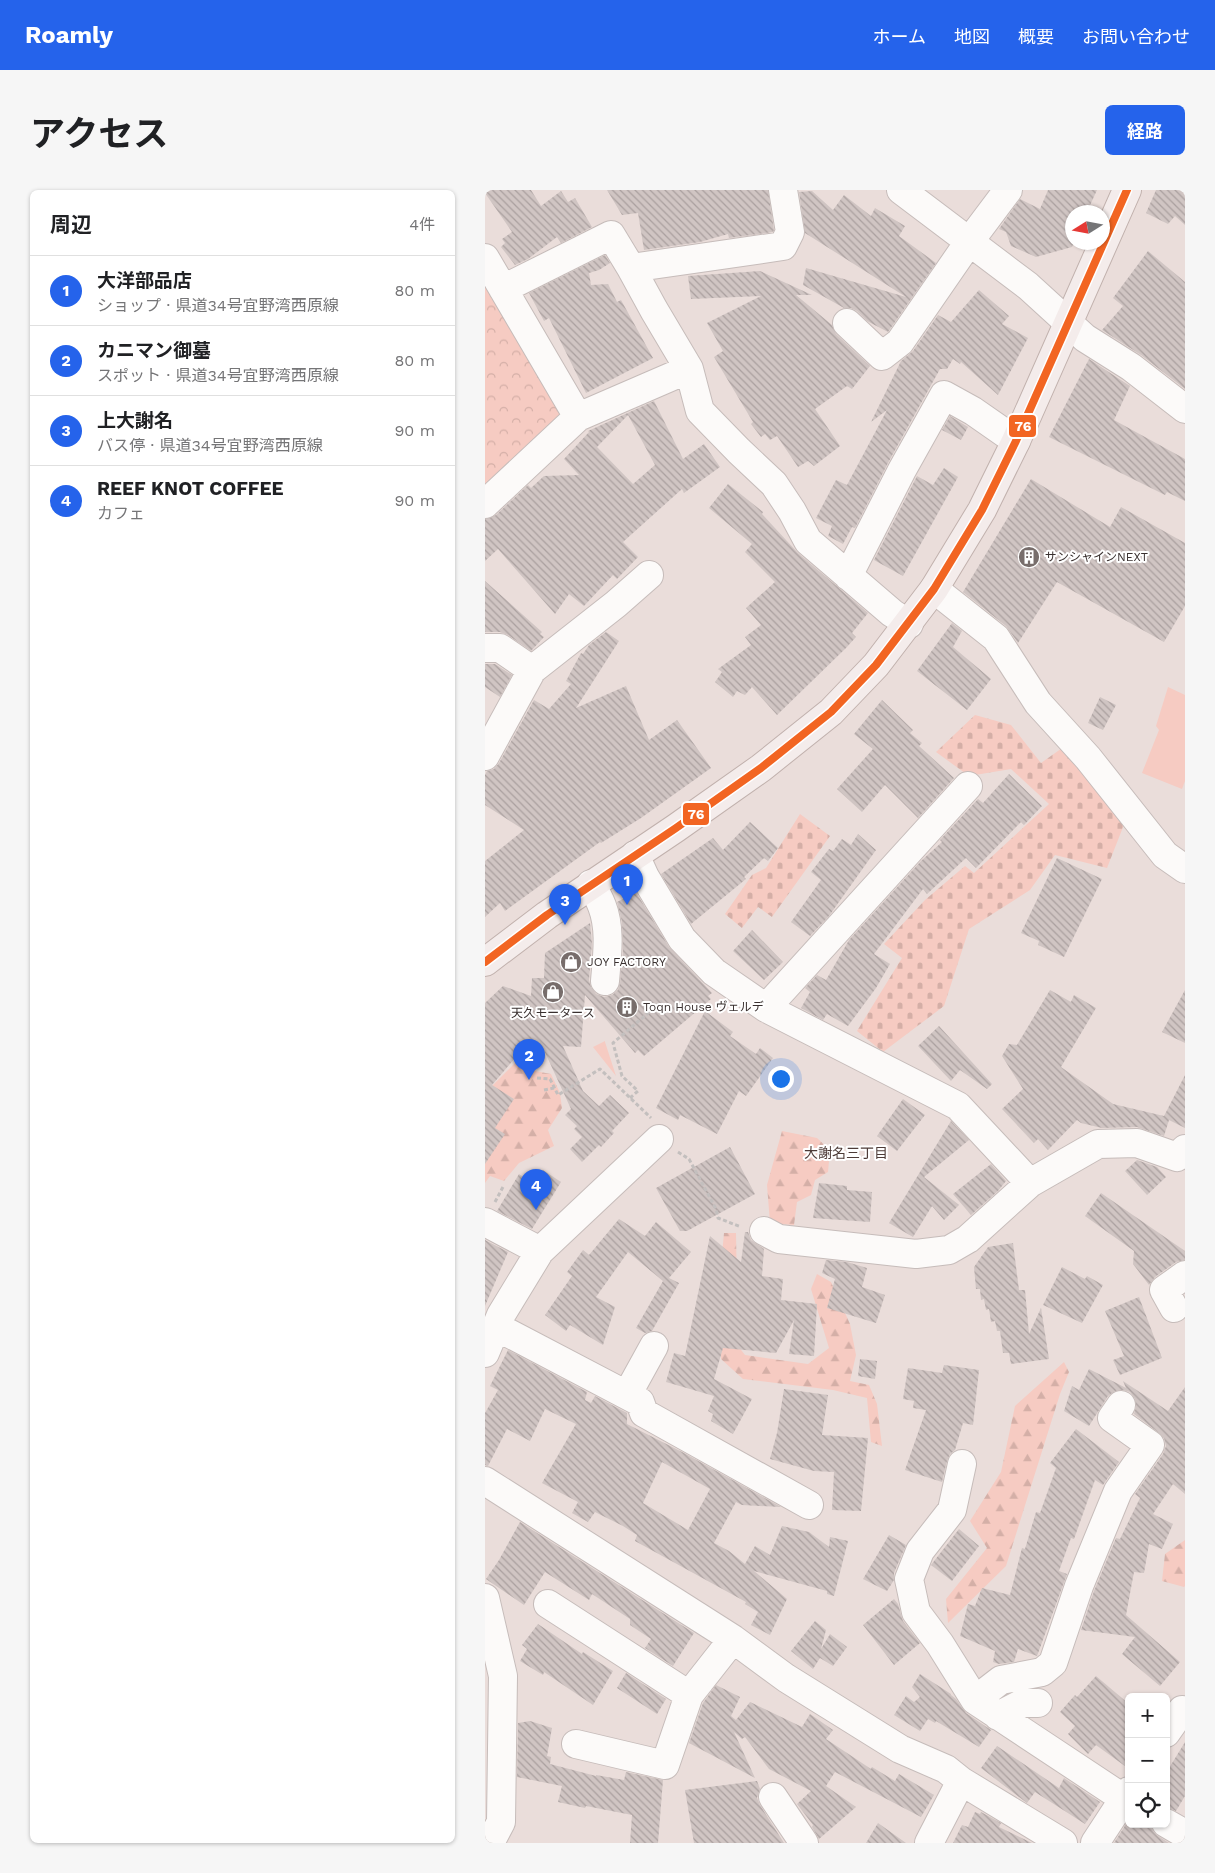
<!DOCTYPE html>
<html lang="ja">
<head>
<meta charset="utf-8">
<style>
	body { margin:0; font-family:"Work Sans","Noto Sans JP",sans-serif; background:#f6f6f6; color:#202124 }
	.controls { position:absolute; right:15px; bottom:15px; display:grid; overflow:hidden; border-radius:8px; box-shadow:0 1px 4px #0004 }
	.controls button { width:45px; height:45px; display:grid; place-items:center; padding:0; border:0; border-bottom:1px solid #e0e0e0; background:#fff; color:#202124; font:25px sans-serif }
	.compass { position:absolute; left:580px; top:15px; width:45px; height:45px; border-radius:50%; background:#fff; box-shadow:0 1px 4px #0004; rotate:259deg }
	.you { position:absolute; left:295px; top:888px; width:18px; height:18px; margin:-12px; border:4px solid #fff; border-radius:50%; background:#1a73e8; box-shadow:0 0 0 8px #1a73e833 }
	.badge { display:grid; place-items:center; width:32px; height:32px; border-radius:50%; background:#2563eb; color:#fff; font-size:16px; font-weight:700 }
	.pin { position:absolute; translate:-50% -41px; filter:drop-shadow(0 1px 2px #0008) }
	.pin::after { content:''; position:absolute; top:26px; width:18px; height:15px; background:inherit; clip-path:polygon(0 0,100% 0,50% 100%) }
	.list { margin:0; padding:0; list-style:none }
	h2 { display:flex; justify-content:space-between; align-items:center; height:65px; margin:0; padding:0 20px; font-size:21px }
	h2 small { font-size:16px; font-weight:400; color:#757577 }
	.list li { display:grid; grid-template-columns:32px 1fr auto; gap:15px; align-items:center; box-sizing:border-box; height:70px; padding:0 20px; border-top:1px solid #e0e0e0 }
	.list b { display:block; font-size:19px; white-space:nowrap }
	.list p { margin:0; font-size:16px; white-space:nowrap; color:#757577 }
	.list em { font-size:16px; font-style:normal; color:#757577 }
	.icon { flex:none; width:28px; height:28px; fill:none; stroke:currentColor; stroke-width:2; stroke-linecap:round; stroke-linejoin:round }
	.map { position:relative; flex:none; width:700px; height:1653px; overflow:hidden; border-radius:8px }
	header { display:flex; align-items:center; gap:30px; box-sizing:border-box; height:70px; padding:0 25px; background:#2563eb; color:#fff }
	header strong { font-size:24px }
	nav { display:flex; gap:28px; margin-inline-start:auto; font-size:18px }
	.intro { display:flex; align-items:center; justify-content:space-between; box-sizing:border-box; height:120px; padding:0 30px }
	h1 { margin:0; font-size:35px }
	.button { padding:12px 22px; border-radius:8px; background:#2563eb; color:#fff; font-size:18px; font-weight:700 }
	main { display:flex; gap:30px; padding:0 30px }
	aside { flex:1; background:#fff; border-radius:8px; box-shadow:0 1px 4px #0004 }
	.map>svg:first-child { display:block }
	.green { fill:#f6cbc2 }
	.forest { fill:url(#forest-firs) }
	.cemetery { fill:url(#cemetery-stones) }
	.park { fill:url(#park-crowns) }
	.building { fill:url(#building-back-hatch); fill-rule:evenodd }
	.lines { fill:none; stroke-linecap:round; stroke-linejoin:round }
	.minor-casing { stroke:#c6bcba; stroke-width:30 }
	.major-casing { stroke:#c1b1ad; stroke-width:30 }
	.path { stroke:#c3bfbe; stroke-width:3; stroke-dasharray:4 2.5; stroke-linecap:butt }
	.minor { stroke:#fcfaf9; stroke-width:28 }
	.major { stroke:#f4eceb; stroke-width:28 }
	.bus-1-casing { stroke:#fff; stroke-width:11 }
	.bus-1 { stroke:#f26522; stroke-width:8 }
	.labels { text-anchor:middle; stroke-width:4; stroke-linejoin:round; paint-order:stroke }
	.poi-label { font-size:12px; fill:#39302f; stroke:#fff; text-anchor:start }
	.neighbourhood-label { font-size:14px; fill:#4d3b37; stroke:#fff }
	.line-badge { stroke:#fff; stroke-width:2 }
	.badge-label { font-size:14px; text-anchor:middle; font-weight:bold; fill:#fff }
</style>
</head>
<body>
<header>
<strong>Roamly</strong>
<nav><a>ホーム</a><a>地図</a><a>概要</a><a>お問い合わせ</a></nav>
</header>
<div class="intro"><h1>アクセス</h1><a class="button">経路</a></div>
<main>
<aside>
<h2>周辺<small>4件</small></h2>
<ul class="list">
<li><span class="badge">1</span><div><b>大洋部品店</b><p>ショップ · 県道34号宜野湾西原線</p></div><em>80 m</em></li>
<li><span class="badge">2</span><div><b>カニマン御墓</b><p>スポット · 県道34号宜野湾西原線</p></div><em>80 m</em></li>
<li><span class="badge">3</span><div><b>上大謝名</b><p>バス停 · 県道34号宜野湾西原線</p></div><em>90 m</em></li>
<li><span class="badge">4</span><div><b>REEF KNOT COFFEE</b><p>カフェ</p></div><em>90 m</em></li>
</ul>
</aside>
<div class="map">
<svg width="700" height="1653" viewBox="0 0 700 1653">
	<defs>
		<pattern id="forest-firs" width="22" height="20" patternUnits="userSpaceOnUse" patternTransform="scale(1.25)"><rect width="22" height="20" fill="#f6cbc2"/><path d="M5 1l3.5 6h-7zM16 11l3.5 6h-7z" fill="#d4afa7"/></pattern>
		<pattern id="cemetery-stones" width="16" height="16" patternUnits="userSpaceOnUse" patternTransform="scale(1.25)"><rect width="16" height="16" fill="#f6cbc2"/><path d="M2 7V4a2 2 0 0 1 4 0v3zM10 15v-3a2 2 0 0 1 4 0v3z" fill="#d4afa7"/></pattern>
		<pattern id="park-crowns" width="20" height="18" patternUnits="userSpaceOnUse" patternTransform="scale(1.25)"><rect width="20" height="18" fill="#f6cbc2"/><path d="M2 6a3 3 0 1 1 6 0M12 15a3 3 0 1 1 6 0" fill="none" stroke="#d4afa7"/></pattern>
		<pattern id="building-back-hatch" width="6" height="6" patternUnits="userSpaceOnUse" patternTransform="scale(1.25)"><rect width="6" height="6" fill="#d0c5c3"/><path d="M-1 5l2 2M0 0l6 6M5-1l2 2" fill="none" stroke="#aaa09f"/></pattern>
	</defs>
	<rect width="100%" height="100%" fill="#eaddda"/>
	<!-- green -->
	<path class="green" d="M683,497L700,505V591L697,599L657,583L674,540L671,536Z
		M120,851V852L131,886L108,857Z"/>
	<!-- forest -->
	<path class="forest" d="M33,870L45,880L66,884L75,903L77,918L63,940L69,956L34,973L19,991L5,986L0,993V903Z
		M297,941L332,948L345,960L343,982L330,990L326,1005L312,1012L309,1035L285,1033L282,995Z
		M239,1043H251L253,1156L260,1165L323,1174L344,1158L326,1099L332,1084L346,1092L365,1134L371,1165L365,1191L384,1195L392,1214L397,1256L386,1252L382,1208L348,1200L258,1189L236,1169L234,1097Z
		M579,1172L584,1182L575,1204L521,1376L463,1433L461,1409L502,1358L485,1331L516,1282L530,1216Z
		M700,1350V1396L699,1397L677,1391L680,1364Z"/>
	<!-- cemetery -->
	<path class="cemetery" d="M490,525L526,535L556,573L580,556L640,632L622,678L570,665L545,700L484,739L459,816L398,862L372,841L417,768L399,754L440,710L480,676L489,683L564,614L526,579L484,586L451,562Z
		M315,624L345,646L287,727L273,717L257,738L240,724L267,685L281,678Z"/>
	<!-- park -->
	<path class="park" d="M0,75L81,219L0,297Z"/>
	<!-- building -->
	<path class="building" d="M0,0H46L56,16L76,1L83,12L90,8L107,37L76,53L72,47L43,69L30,75L16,57L20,53L17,49L27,42L0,3Z
		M122,0H283L289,40L288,42L244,48L243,44L215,52L159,60L153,23L137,25Z
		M563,0H612L602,22H588L589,52L587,57L551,67L526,56L521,42L514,39L535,9L555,19Z
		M671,0H700V35L690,26L683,34L661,23Z
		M327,1L348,20L359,5L386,26L390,18L420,36L414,46L451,73L403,142L382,131L372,121L366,118H359L318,95L321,78L421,107L320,43L314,2Z
		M663,61L700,92V199L656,165L617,140L638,116L628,108Z
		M120,65L125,73L114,80L104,83L106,95L123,94L132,112L136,110L168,168L101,203L64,128L59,131L44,103Z
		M275,81L327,105H311L347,135L351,144L385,176L367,199L362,196L330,219L355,256L329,276L323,271L313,277L292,246L285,250L280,244L276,247L266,234L268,232L229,167L238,161L222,133L276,106L206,109L203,86Z
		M494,100L524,126L517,134L543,148L513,205L476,172L475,174L468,169L462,179H455L404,271L370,338L367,337L358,354L343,346L347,336L331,328L351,290L362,295L402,220L386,232L416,171L428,161L453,125L466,132Z
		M604,169L645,196L629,230L700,269V311L682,302L680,305L564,247Z
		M169,211L198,269L219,254L235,277L199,303L197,299L138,352L153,367L132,389L128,385L99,416L84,404L70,424L13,359L0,371V329L11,325L43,295L46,298L59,286L94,285L79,269L104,242L103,241ZM143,225L170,275L148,294L112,257Z
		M465,226L483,237L476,250L457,240Z
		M459,278L473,287L418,386L389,370L432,286L448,295Z
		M546,289L625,337L636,317L700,353V416L679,452L572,392L533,453L521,436L478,402Z
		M243,294L278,322L277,324L313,363L383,423L367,443L371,447L361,458L292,525L267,497L260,505L252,501L248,507L230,492L237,482L233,479L266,455L260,447L276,435L261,418L290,392L260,362L267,354L224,318Z
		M0,391L57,442L55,444L59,447L46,461L23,445L15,442H0Z
		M467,433L477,441L468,457L506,489L482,520L432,481Z
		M121,442L134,451L91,518L141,496L164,550L192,530L226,578L156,628L116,653L115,652L20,721L15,713L0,727V671L39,640L0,615V585L2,581L9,579L14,573L49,510L64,519L86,494L81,491L96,463L98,464L104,455Z
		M0,474H10L27,485L15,507L0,497Z
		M615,507L631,515L618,540L603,533Z
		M397,510L428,540L425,543L437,553L434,556L469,588L433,628L400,595L377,622L352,599L388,559L369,544Z
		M524,584L557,616L539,635L536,632L491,678L481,668L442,704L438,699L389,764L405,774L391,798L363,836L342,824L338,830L316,818L325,802L320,798L332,785L341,790L364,750L436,671L457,652L455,650L493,609L498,613Z
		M265,632L293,658L283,671L279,668L259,687L261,689L206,734L176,684L228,648L238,660Z
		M373,644L391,660L344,726L325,746L306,732L336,690L326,682L344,659L348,661L357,649L366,655Z
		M572,668L617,689L579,767L553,755L554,751L536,743Z
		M151,702L184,757L227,803L223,806L226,809L159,866L153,860L150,863L100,805L96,857L78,856L98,901L114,916L125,905L144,923L127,941L129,943L116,957L114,955L97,972L85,959L97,947L89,939L92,936L80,925L86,919L58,858L47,870L37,860L7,895L29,909L10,938L20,944L0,974V813L18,796L46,806L47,788H59L60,763L105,733L107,753L104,790L106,797L111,804L119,807L127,805L133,800L135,793L138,763L137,732L132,712Z
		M267,740L298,772L279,790L248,761Z
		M565,800L586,812L589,805L611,818L576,877L628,914L679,926L700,885V938L684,930L679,946L652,937L617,938L596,933L592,930L563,960L553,949L549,953L517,919L538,899L517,866L524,854L532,855Z
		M700,800V853L677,842Z
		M220,821L248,842L245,846L271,864L275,858L288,868L261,906L254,901L232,944L195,925L193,930L171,918Z
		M454,836L507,894L502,899L475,880L466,891L433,856Z
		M418,909L440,925L412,961L392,946Z
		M466,931L484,950L439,987L474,1015L459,1030L447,1016L428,1047L404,1033Z
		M245,957L270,1004L202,1041H195L171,998Z
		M652,970L672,977L681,987L662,1005L640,981Z
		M506,974L521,991L513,1001L486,1025L468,1004Z
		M58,980L76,992L47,1039L12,1021L34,984L49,994Z
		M334,993L362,996V1000L387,1002L385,1032L328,1028Z
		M616,1003L700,1061V1070L691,1072L670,1087L664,1095L648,1074L649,1061L600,1026Z
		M134,1029L160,1046L171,1032L206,1062L184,1088L194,1093L167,1141L160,1143L151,1138L178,1091L143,1062L111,1107L130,1117L118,1155L85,1135L81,1141L60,1125L87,1086L82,1082L98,1060L104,1065Z
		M260,1042H263L266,1050L279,1059L277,1086L298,1089L296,1110L332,1114L329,1166L304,1164L309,1130L291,1163L238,1158L229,1189L267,1209L248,1244L226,1231L228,1224L223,1221L229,1206L181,1192L189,1163L200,1166L225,1046L256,1072Z
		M0,1050L23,1062L0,1116Z
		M528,1053L534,1100H540L544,1144L556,1118L564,1169L526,1174L524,1163H518L515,1141H512L510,1131L506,1132L504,1119L501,1120L499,1109L496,1110L495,1099H491L489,1077L503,1057Z
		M341,1070L362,1072L382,1078L377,1097L400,1105L391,1133L342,1118L350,1089L337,1083Z
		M577,1077L600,1089L602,1086L618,1095L597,1133L558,1115Z
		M654,1107L677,1168L635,1185L628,1170L639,1166L620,1121Z
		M23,1160L102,1202L100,1210L106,1213L110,1206L142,1223V1234L199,1263L296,1317L257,1315L251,1312L229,1353L244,1361L260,1374L270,1356L285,1365L297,1336L324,1342L344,1357L345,1347L363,1351L349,1406L342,1404V1401L269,1381L302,1409L285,1445L266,1435L273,1422L260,1414L261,1412L150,1351L152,1345L138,1336L110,1322L103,1332L87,1323L93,1312L57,1293L91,1234L60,1219L45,1251L22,1239L3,1276L0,1275V1223L13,1200L5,1196ZM177,1272L225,1299L203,1340L158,1313Z
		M375,1169L392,1171L390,1189L373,1186Z
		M459,1175L494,1180L488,1235L478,1233L470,1260L465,1264L462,1271L457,1292L420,1280L441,1220L428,1218L429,1211L418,1209L423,1178L457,1183Z
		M604,1179L641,1198L638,1191L683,1221L700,1197V1304L688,1294L668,1324L688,1334L677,1359L664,1354L659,1383L649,1382L641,1425L695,1472L675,1496L637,1464L650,1447L596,1440L609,1401L631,1348L635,1349L655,1308L650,1304L678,1264L681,1256L679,1248L674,1243L649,1224L651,1217L650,1209L645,1202L638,1200L630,1201L623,1206L604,1236L579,1221L587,1196L594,1200Z
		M299,1199L343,1205L337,1245L383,1248L376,1321L347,1320L349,1282L329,1281L285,1269L292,1243Z
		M591,1239L634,1272L618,1295L610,1290L589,1349L586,1348L574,1381L582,1384L552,1466L533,1459L529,1472L514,1474L508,1472L510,1461L475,1446L483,1414L490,1416L497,1398L525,1405L537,1358L540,1359L551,1322L555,1323L571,1278L565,1273Z
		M35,1332L209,1443L188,1476L160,1458L166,1449L145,1435V1429L107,1404L104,1410L60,1382L39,1415L1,1389L14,1370Z
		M474,1339L494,1356L467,1391L446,1375Z
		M404,1345L421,1355L409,1383V1390L402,1401L378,1389Z
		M409,1409L413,1414L418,1431L435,1453L409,1475L378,1435Z
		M330,1431L341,1440L336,1459L345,1444L362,1457L348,1476L335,1468L328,1479L306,1461Z
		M53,1434L97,1464L98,1462L128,1481L108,1515L59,1482L58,1485L35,1471L42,1459L37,1455Z
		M141,1483L181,1509L172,1524L132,1498Z
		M435,1484L466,1504V1505L471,1509L481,1523L506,1540L494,1557L451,1531L450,1533L443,1529L435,1541L409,1525L421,1506L429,1512L435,1507L427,1497Z
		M611,1486L644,1514V1579L611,1555L603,1564L583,1544L590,1536L575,1522L590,1505L592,1507Z
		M231,1495L255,1507L246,1526L251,1530L265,1512L317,1537L325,1524L348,1540L341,1549L386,1579L387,1577L410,1591L414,1584L449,1605L436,1627L350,1582L341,1596L371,1617L334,1649L327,1637L328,1635L312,1614L326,1601L284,1579L260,1547L257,1549L249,1542L270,1588L204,1553L218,1513Z
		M45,1531L67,1538L62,1566L66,1567L65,1574L111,1586V1585L139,1590L141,1582L178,1590L173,1653H145L147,1625L101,1616L100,1618L73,1612L77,1596L32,1587L33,1533Z
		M700,1552V1606L691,1621L681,1617V1583Z
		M512,1556L574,1598L579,1588L615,1612L600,1634L550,1602L542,1613L496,1578Z
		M272,1591L275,1599L272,1608L275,1615L299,1653H209L200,1600Z
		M490,1622L495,1624L496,1622L516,1633L514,1637L547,1653H468L477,1635L483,1637Z
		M393,1633L421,1653H381Z
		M641,1634H666L668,1641L673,1646L684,1653H629Z"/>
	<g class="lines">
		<!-- minor casing -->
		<g class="minor-casing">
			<path id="minor" d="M298,0L305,42L298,56L146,78L169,120L204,179L215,221L254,261L289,294L307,321L323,351L407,423L424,434
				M416,0L543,96L600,148L646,177L700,219
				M0,68L93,227
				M18,99L126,45L146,78
				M362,133L397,166L415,152L484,52L523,0
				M0,314L93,227L204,179
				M363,386L417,280L459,205L488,221L531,251
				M449,399L511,448L553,513L603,568L680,665L700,679
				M0,458H15L47,480L0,566
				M47,480L131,414L164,385
				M150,665L160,687L197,749L229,782L281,818L473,916L545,993
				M106,694C110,701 114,708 117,716C126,739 122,766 120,791
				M281,818L483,596
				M0,1032L55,1061
				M279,1041L294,1049L431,1064L464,1060L483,1049L545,993L613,954L652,953L692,967L700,959
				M689,1118L679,1100L700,1085
				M12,1137L155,1212L159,1223L324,1315
				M0,1163L16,1125L55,1061L174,949
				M142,1205L169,1156
				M477,1274L467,1320L435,1361L424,1389L431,1422L455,1454L490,1510L644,1612
				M0,1291L248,1449L301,1488L415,1559L461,1579L476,1591L578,1653
				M0,1408L18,1486L16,1632L5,1653
				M63,1414L204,1505
				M490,1510L516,1490L557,1482L568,1473L594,1396L633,1301L665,1255L627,1228L636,1215
				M513,1526L538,1513H553
				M681,1543L697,1520L700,1522
				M91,1554L180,1575L204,1505L248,1449
				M288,1607L319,1653
				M681,1633L700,1644
				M444,1653L476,1591
				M610,1653L644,1601"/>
		</g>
		<!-- major casing -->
		<g class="major-casing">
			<path id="major" d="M0,772L62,725L191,638L276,578L346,522L391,475L449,399L497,320L531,251L642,0"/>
		</g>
		<!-- path -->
		<path class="path" d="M52,888L65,889L73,905L115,879L166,928
			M59,900L69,898
			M145,908L153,901L137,886L128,853L177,811
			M193,962L204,969L231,1019L233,1028L256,1037
			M10,1012L19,995"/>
		<!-- minor -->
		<use href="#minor" class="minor"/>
		<!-- major -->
		<use href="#major" class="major"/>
		<!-- bus-1 casing -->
		<g class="bus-1-casing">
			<path id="bus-1" d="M0,772L62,725L191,638L276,578L346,522L391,475L449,399L497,320L531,251L642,0"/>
		</g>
		<!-- bus-1 -->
		<use href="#bus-1" class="bus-1"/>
	</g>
	<!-- icons -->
	<defs>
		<g id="building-disc" transform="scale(1.125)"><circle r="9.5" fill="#776d6b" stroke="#fff"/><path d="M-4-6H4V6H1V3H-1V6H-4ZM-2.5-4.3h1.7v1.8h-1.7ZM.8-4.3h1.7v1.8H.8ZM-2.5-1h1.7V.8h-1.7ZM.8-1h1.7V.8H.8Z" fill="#fff"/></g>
		<g id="shop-disc" transform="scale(1.125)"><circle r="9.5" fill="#776d6b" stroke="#fff"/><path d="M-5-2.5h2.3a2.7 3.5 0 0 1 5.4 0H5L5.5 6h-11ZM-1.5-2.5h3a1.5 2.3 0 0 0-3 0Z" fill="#fff"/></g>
	</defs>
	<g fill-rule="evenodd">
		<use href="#building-disc" x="544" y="367"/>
		<use href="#shop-disc" x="86" y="772"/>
		<use href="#shop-disc" x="68" y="802"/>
		<use href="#building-disc" x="142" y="817"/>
	</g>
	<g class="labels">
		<!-- poi labels -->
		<g class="poi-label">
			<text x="560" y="371">サンシャインNEXT</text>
			<text x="102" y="776">JOY FACTORY</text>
			<text x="158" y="821">Toqn House ヴェルデ</text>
			<text x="68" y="827" text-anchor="middle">天久モータース</text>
		</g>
		<!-- neighbourhood labels -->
		<g class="neighbourhood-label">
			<text x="361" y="968">大謝名三丁目</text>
		</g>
	</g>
	<g class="line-badge">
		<rect x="523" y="224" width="29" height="24" rx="5" fill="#f26522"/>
		<rect x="197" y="612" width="28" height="24" rx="5" fill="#f26522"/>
	</g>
	<g class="badge-label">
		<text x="538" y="241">76</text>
		<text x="211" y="629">76</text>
	</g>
</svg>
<div class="controls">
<button>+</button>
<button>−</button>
<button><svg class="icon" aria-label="locate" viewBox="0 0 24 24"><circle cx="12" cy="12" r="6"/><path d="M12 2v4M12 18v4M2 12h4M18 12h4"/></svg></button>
</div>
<svg class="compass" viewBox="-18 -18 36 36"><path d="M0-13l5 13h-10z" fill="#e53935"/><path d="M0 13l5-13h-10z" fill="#757577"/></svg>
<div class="you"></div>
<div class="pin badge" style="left:142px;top:715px">1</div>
<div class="pin badge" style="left:44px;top:890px">2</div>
<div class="pin badge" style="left:80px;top:735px">3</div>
<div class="pin badge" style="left:51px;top:1020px">4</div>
</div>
</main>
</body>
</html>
